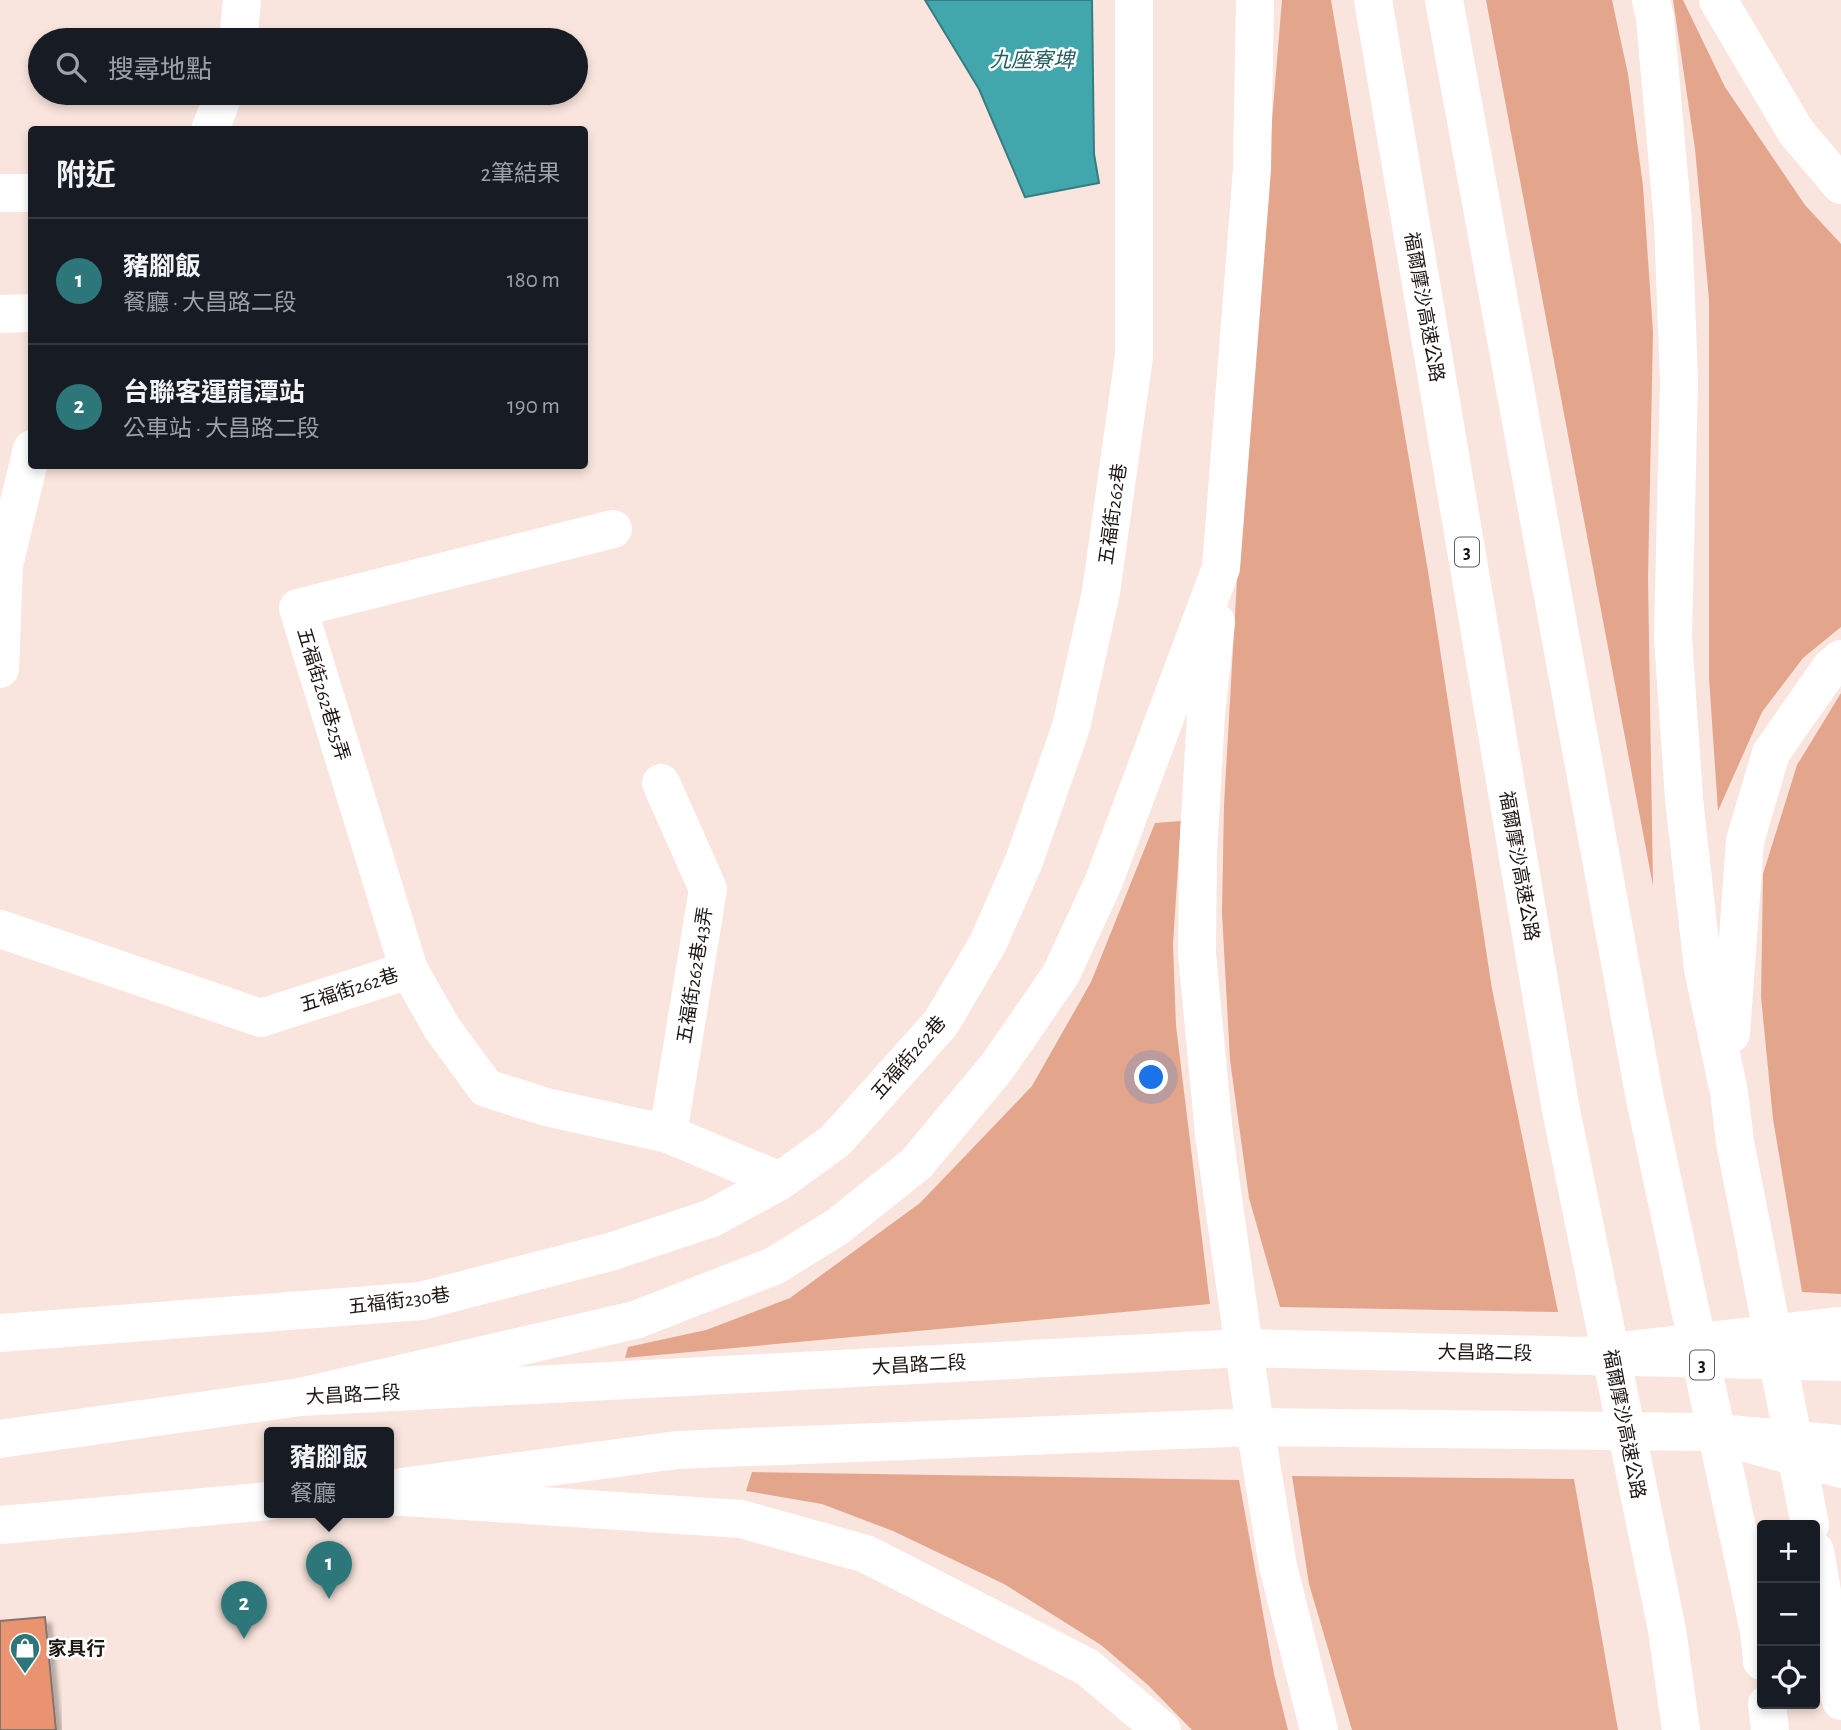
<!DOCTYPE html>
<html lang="zh-TW">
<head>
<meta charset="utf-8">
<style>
	body { margin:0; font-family:"Alegreya Sans","Noto Sans TC",sans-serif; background:#242831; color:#f1f3f6 }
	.controls { position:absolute; right:21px; bottom:21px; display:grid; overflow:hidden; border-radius:7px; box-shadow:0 4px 10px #0003 }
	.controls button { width:63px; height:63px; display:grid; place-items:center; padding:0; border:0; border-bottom:2px solid #363941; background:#171b24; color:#f1f3f6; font:35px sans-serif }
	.you { position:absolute; left:1152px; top:1078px; width:24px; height:24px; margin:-18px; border:5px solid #fff; border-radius:50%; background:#1a73e8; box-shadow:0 0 0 10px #1a73e833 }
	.badge { display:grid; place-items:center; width:46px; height:46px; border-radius:50%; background:#2d767a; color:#fff; font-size:23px; font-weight:700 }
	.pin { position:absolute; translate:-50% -58px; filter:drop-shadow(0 2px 4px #0008) }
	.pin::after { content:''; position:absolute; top:37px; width:24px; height:21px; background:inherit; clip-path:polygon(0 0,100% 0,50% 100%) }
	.popup { position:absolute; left:264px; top:1427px; width:130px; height:91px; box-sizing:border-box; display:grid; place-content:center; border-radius:7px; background:#171b24; filter:drop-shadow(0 2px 5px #0005); font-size:23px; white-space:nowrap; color:#9ea1a6 }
	.popup b { font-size:26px; color:#f1f3f6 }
	.popup::after { content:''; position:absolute; left:50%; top:100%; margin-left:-14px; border:14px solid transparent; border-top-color:#171b24 }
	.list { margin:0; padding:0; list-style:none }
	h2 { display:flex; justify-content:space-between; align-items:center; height:91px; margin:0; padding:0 28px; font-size:30px }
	h2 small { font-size:23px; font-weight:400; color:#9ea1a6 }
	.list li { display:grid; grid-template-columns:46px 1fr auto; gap:21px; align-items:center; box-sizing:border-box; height:126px; padding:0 28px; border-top:2px solid #363941 }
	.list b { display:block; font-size:26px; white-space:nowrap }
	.list p { margin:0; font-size:23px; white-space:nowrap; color:#9ea1a6 }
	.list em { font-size:23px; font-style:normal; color:#9ea1a6 }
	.icon { flex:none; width:38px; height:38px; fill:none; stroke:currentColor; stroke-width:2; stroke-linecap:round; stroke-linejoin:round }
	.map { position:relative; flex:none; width:1841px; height:1730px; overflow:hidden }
	.search { position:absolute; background:#171b24; box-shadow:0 4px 10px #0003; left:28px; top:28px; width:560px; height:77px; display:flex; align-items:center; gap:18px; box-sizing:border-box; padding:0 24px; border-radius:38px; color:#9ea1a6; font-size:26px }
	.panel { position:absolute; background:#171b24; box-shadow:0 4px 10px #0003; left:28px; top:126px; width:560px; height:343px; border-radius:7px }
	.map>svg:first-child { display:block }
	.green { fill:#e3a68d }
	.water { fill:#42a7ad; stroke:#377c7f; stroke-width:2 }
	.building { fill:#e9936f; stroke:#85736c; stroke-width:2; filter:url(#shadow) }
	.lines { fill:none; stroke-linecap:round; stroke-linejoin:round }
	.minor { stroke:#fff; stroke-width:38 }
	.major { stroke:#fff; stroke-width:38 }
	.highway { stroke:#fff; stroke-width:38 }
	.labels { text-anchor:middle; stroke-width:5; stroke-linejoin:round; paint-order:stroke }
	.shield { fill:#fff; stroke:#615d5a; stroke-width:2 }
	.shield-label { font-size:18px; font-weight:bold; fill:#1d1714 }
	.street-label { font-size:19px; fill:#1d1714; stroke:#fff }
	.poi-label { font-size:19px; font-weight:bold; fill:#1d1714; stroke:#fff; text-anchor:start }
	.water-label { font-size:21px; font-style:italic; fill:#255d60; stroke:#fff }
</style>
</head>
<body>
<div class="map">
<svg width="1841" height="1730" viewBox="0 0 1841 1730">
	<defs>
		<filter id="shadow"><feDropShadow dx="6" dy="6" stdDeviation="2" flood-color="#0004"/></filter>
	</defs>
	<rect width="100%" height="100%" fill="#f9e5dd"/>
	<!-- green -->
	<path class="green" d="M1282,0H1331L1428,571L1492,989L1558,1312L1280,1307L1249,1198L1230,1060L1222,913L1224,805L1244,458Z
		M1486,0H1612L1628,74L1643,186L1653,332L1648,579L1653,886Z
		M1673,0H1683L1725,87L1805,205L1841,244V627L1803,658L1762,712L1718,811L1709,678V299L1695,149Z
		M1841,693V1294L1802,1292L1773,1119L1761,997L1763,874L1797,765Z
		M1181,821L1173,944L1176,1026L1210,1304L625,1358L628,1347L706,1330L790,1298L920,1203L1032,1086L1091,982L1155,823Z
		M752,1472L1239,1480L1274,1674L1288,1730H1192L1148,1685L1101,1645L1004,1584L893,1531L822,1504L746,1491Z
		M1292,1476L1574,1479L1618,1730H1352L1309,1584Z"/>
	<!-- water -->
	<path class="water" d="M925,0H1092L1094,154L1099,183L1025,197L979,89Z"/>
	<!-- building -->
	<path class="building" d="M45,1617L56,1730H0V1621Z"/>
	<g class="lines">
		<!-- minor -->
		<path class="minor" d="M238,40L242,0
			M210,130L224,93
			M0,193H32
			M0,314L32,313
			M613,529L298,608L409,970L442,1028L486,1088L546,1107L668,1134L780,1181
			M0,669L4,565L32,449
			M661,783L708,889L668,1134
			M0,929L261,1018L409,970
			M0,1333L421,1301L610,1252L712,1218L780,1181L835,1141L941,1023L988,943L1024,861L1071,727L1101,592L1134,356V0"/>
		<!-- major -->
		<path class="major" d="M0,1439L300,1397L1243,1348L1841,1362
			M394,1488L677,1450L1255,1427L1706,1432L1841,1444
			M0,1525L270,1501"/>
		<!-- highway -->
		<path class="highway" d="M1373,0L1560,1105L1667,1630L1681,1730
			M1444,0L1645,1099L1759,1631L1762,1661
			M1651,0L1655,18L1673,222L1679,381L1673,637L1684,799L1703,969L1729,1092L1735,1142L1810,1525
			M1718,0L1796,132L1841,185
			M1216,622L1206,715L1198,853L1197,954L1214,1134L1255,1427L1278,1566L1319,1730
			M1731,1034L1745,841L1771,753L1831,667L1841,659
			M1595,1354L1841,1326
			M300,1397L635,1320L774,1266L837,1227L916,1164L997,1067L1061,974L1104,881L1221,568L1252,169L1255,0
			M1706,1432L1841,1469
			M388,1496L741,1519L866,1554L1087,1667L1162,1730
			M1815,1551L1841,1701
			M1767,1704L1770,1730"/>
	</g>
	<!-- icons -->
	<defs>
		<g id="shop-pin" transform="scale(1.575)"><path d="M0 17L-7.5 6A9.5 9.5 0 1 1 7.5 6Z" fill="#2d767a" stroke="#fff"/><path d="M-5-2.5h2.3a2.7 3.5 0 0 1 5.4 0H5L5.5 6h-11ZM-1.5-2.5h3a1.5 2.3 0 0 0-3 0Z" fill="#fff"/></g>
	</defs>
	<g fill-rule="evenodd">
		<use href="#shop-pin" x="25" y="1648"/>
	</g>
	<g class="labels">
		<!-- shield labels -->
		<g class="shield">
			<rect x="1455" y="537.5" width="24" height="29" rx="5"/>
			<rect x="1690" y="1350.5" width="24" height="29" rx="5"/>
		</g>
		<g class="shield-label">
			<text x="1467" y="558">3</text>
			<text x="1702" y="1371">3</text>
		</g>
		<!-- street labels -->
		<g class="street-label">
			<text transform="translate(1425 307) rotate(80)" y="7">福爾摩沙高速公路</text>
			<text transform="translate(1112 514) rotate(-82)" y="7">五福街262巷</text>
			<text transform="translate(324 694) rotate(73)" y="7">五福街262巷25弄</text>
			<text transform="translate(1520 866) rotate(80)" y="7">福爾摩沙高速公路</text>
			<text transform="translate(694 975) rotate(-81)" y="7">五福街262巷43弄</text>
			<text transform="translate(349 989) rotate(-18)" y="7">五福街262巷</text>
			<text transform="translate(908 1057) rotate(-49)" y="7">五福街262巷</text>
			<text transform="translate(399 1300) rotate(-7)" y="7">五福街230巷</text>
			<text transform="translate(1485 1352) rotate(1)" y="7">大昌路二段</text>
			<text transform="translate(919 1364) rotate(-3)" y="7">大昌路二段</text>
			<text transform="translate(353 1394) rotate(-3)" y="7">大昌路二段</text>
			<text transform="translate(1625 1424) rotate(79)" y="7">福爾摩沙高速公路</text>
		</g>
		<!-- poi labels -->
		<g class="poi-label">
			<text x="48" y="1655">家具行</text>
		</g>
		<!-- water labels -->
		<g class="water-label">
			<text x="1032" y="67">九座寮埤</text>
		</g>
	</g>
</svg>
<div class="controls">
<button>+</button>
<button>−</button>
<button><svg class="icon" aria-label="locate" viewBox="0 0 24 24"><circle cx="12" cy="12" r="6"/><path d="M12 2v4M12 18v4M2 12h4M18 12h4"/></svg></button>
</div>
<div class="you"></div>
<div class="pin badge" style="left:329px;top:1599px">1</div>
<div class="popup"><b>豬腳飯</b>餐廳</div>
<div class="pin badge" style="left:244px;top:1639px">2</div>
<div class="search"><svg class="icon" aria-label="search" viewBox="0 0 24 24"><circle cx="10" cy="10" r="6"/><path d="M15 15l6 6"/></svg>搜尋地點</div>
<section class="panel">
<h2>附近<small>2筆結果</small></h2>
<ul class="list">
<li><span class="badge">1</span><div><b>豬腳飯</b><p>餐廳 · 大昌路二段</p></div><em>180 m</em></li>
<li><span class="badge">2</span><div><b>台聯客運龍潭站</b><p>公車站 · 大昌路二段</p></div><em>190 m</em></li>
</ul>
</section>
</div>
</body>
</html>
